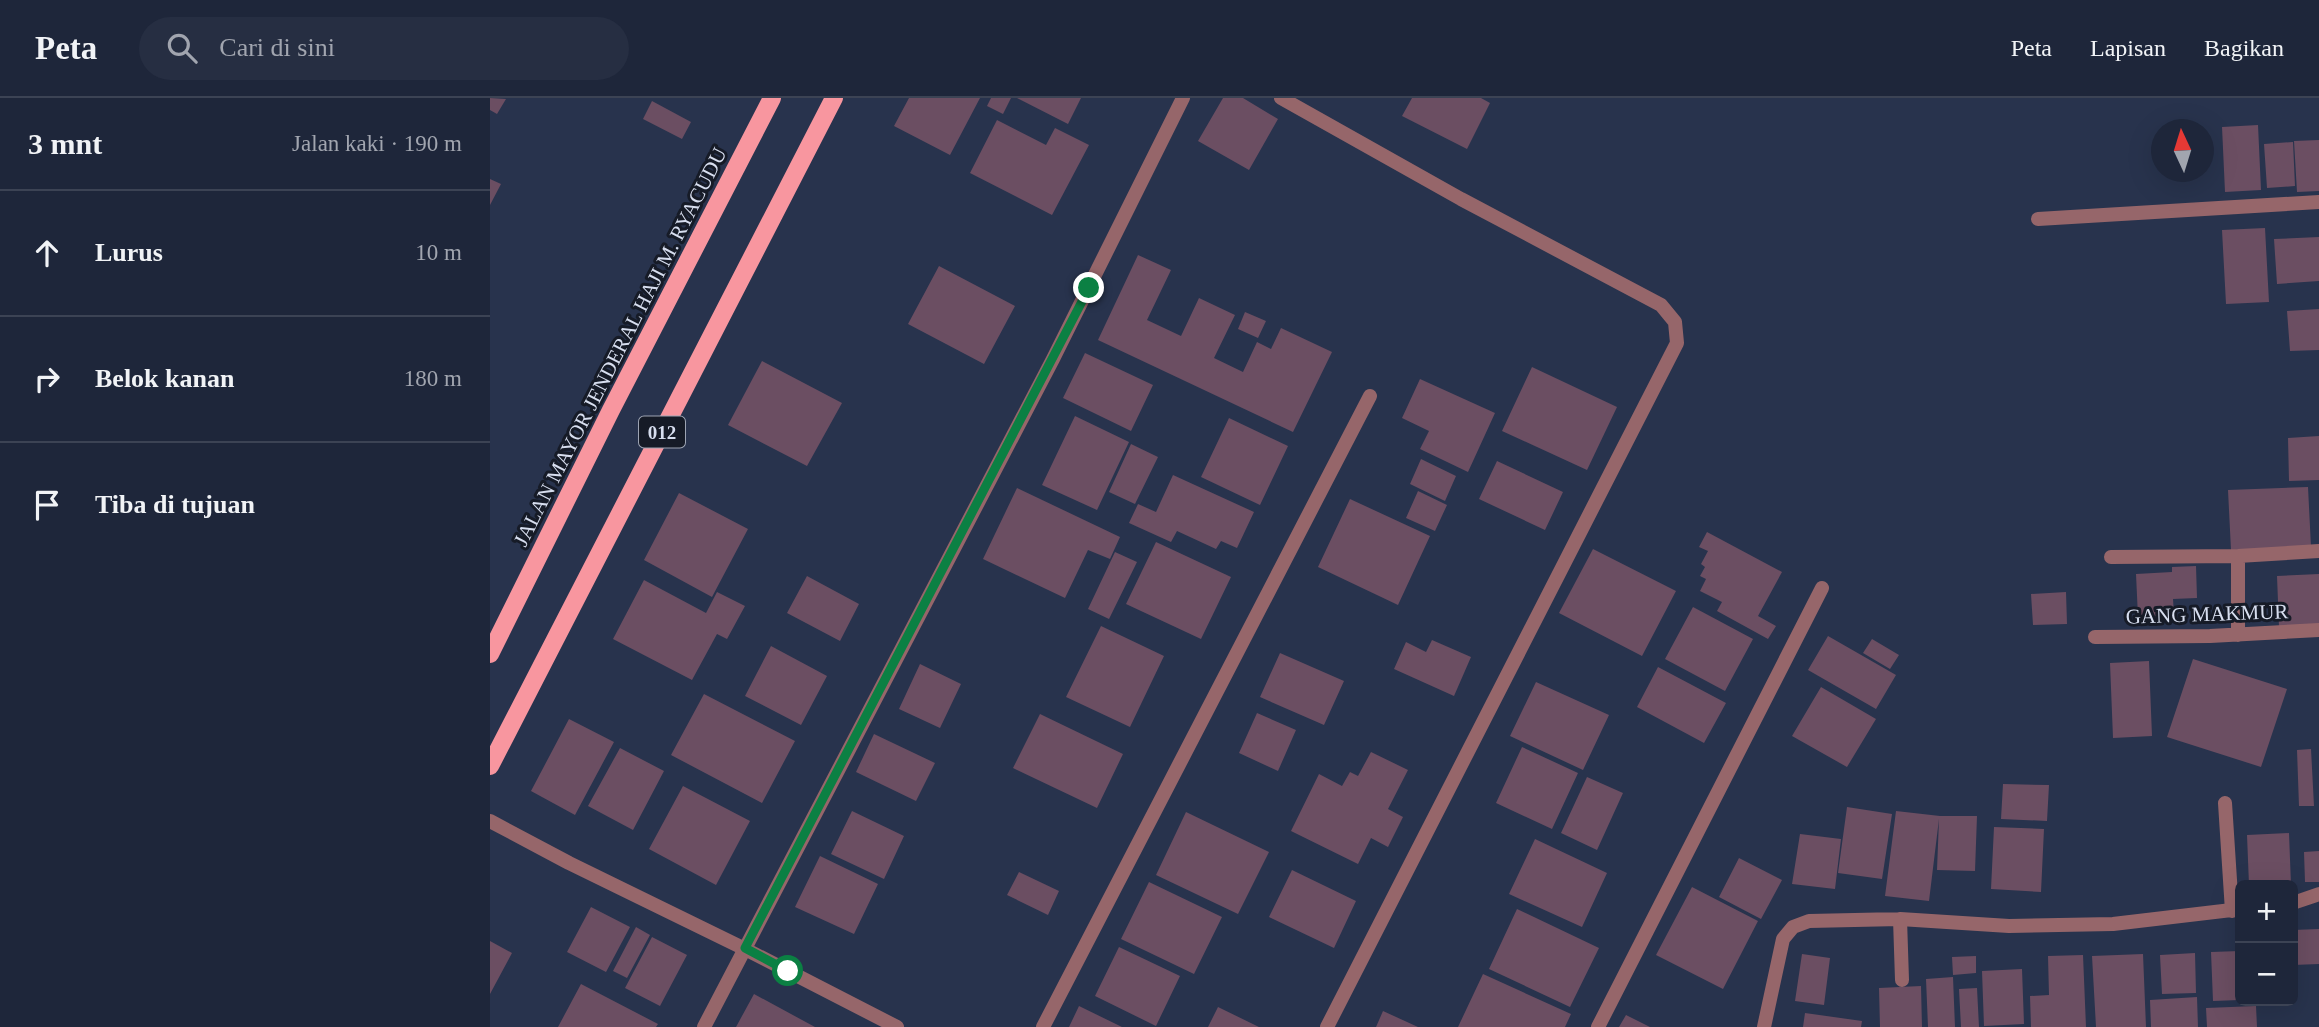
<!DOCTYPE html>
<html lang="id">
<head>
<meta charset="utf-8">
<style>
	body { margin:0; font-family:Georgia,serif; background:#262e42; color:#f1f3f6 }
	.controls { position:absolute; right:21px; bottom:21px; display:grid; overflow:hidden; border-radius:10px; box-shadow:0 7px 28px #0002 }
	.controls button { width:63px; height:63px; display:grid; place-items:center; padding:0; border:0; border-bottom:2px solid #3c4354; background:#1e263a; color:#f1f3f6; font:35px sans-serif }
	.compass { position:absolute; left:1661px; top:21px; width:63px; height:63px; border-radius:50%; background:#1e263a; box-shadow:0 7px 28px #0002; rotate:356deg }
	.stop { position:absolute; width:21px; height:21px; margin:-16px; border:5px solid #0b8043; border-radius:50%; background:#fff }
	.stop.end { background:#0b8043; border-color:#fff; box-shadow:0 2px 7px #0008 }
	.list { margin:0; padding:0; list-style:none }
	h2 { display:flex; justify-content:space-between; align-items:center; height:91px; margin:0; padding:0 28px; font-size:30px }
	h2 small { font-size:23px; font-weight:400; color:#a1a5af }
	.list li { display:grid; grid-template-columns:46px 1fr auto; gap:21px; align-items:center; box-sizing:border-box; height:126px; padding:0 28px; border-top:2px solid #3c4354 }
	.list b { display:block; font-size:26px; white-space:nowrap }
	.list em { font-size:23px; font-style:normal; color:#a1a5af }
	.icon { flex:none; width:38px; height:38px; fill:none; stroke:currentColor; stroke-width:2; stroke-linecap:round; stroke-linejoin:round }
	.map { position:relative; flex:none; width:1829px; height:929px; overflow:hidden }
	header { display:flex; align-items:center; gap:42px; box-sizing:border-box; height:98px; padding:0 35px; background:#1e263a; border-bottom:2px solid #3c4354 }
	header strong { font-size:33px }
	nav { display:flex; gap:38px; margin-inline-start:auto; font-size:24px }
	.search { width:490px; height:63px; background:#262e42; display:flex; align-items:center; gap:18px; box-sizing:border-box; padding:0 24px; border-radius:38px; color:#a1a5af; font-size:26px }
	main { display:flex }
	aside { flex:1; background:#1e263a }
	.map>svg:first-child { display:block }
	.building { fill:#6b4e62 }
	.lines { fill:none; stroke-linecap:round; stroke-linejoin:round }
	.minor { stroke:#96666a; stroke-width:14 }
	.tertiary { stroke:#96666a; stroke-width:14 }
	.primary { stroke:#f8969f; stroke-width:18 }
	.route { stroke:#0b8043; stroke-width:9 }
	.labels { text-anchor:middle; stroke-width:6; stroke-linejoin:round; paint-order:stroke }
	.shield { fill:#161b27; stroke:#9da4b3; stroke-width:2 }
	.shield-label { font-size:19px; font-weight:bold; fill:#d7deef }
	.street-label { font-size:21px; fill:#d7deef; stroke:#161b27 }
</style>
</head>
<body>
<header>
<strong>Peta</strong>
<div class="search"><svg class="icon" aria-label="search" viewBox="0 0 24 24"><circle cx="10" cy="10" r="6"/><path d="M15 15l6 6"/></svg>Cari di sini</div>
<nav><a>Peta</a><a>Lapisan</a><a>Bagikan</a></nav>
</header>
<main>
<aside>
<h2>3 mnt<small>Jalan kaki · 190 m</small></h2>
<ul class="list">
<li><svg class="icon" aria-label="ahead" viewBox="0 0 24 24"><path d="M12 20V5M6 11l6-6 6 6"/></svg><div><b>Lurus</b></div><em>10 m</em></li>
<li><svg class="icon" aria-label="right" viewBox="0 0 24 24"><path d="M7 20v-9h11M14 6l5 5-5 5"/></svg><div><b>Belok kanan</b></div><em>180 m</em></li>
<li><svg class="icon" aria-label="arrive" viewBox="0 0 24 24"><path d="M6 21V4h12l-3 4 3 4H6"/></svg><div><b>Tiba di tujuan</b></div></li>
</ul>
</aside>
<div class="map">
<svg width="1829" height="929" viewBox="0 0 1829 929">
	<rect width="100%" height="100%" fill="#28334d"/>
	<!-- building -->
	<path class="building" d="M0,0L16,1L7,16L0,12Z
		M419,0H490L460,57L404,28Z
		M501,0H521L513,16L497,8Z
		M527,0H591L578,26Z
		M733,0H753L788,21L759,72L708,43Z
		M922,0H991L1000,5L977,51L912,18Z
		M162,3L201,24L192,41L153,21Z
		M507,22L556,47L565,30L599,47L562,117L480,75Z
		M1768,27L1771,92L1735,94L1732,29Z
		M1829,42V93L1807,94L1804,43Z
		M1803,44L1805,88L1777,90L1774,46Z
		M0,81L11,86L0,107Z
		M1775,130L1779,204L1736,206L1732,132Z
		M1829,139V183L1787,186L1784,141Z
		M648,157L681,172L657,222L691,238L709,200L745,217L724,260L753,274L767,244L781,251L791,230L842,254L803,334L608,242Z
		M449,168L525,208L494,266L418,226Z
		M1829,211V252L1800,253L1797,213Z
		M755,214L776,223L768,240L748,231Z
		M595,255L663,287L641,333L573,300Z
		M272,263L352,305L317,368L238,327Z
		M1042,269L1127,309L1097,372L1012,333Z
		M930,281L1005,315L978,374L930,351L939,333L912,320Z
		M585,318L639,344L607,412L552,387Z
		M739,320L798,348L770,407L711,379Z
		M1829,338V382L1799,383L1798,340Z
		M641,346L668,359L645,406L619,394Z
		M931,361L966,378L955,403L920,386Z
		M1007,363L1073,394L1055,432L989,401Z
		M683,377L764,414L747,450L731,443L726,451L687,433L681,444L639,425L648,406L666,414Z
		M1818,389L1821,449L1741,452L1738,392Z
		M527,390L630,439L620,461L598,452L575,500L493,461Z
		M928,393L957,407L945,433L916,420Z
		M189,395L258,431L222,499L154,462Z
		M860,401L940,438L908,507L828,469Z
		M1217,434L1292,474L1268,518L1286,528L1278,541L1227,513L1232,504L1210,493L1216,481L1210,478L1215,469L1211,466L1218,453L1209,449Z
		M666,444L741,479L711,541L636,506Z
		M1103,451L1186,493L1152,558L1069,515Z
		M625,454L647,464L619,521L598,511Z
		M1706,468L1707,500L1683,501L1684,517L1648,519L1646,476L1682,474V469Z
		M1829,476V528L1789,529L1787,478Z
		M317,478L369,506L350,543L297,515Z
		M154,482L216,515L227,494L255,508L237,541L227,536L202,582L123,541Z
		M1576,494L1577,526L1543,527L1541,496Z
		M1203,509L1263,541L1235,593L1175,561Z
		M611,528L674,558L640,629L576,599Z
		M1338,538L1406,577L1386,611L1318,572Z
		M1382,541L1409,557L1400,571L1373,555Z
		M942,542L981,559L964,598L904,571L916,544L936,554Z
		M281,548L337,578L311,627L255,598Z
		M790,555L854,583L834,627L770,599Z
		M1703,561L1797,591L1771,669L1677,639Z
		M1659,563L1662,638L1623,640L1620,565Z
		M430,566L471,586L450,630L409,611Z
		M1168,569L1236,605L1214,645L1147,609Z
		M1046,584L1119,617L1093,672L1020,638Z
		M1331,589L1386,621L1357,669L1302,638Z
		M214,596L305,643L272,705L181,657Z
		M767,615L806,632L788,673L749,655Z
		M550,616L633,656L607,710L523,670Z
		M79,621L124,644L85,717L41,693Z
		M384,636L445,665L426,703L366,674Z
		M1032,649L1088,675L1062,731L1006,705Z
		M130,650L174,673L143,732L98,708Z
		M1821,651L1824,708H1809L1807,652Z
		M881,654L918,672L898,711L913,719L898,749L881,740L868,766L801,733L829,676L852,688L860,674L868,678Z
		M1097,679L1133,695L1107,752L1071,735Z
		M1513,686L1559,687L1557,723L1511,721Z
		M193,688L260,723L226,787L159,751Z
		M1357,709L1402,716L1392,781L1348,775Z
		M362,713L414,738L394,781L341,756Z
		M1406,713L1450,718H1487L1485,773L1447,772L1449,721L1439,803L1395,798Z
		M696,714L779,754L748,816L666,777Z
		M1504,729L1554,731L1551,794L1501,791Z
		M1799,735L1801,787H1759L1757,737Z
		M1310,736L1351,741L1345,791L1302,786Z
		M1045,741L1117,775L1092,829L1019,796Z
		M1829,753V784H1815L1814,754Z
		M330,758L388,786L364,836L305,809Z
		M1249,760L1292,782L1271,821L1229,799Z
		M802,772L866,803L844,850L779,819Z
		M529,774L569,793L558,817L517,797Z
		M659,784L732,819L704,876L631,841Z
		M1202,789L1268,823L1233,891L1166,857Z
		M101,809L140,829L116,874L77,854Z
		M1027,811L1109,850L1080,909L999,871Z
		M146,829L160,837L137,880L123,873Z
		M1829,831V866L1803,867V832Z
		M162,839L197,857L170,908L135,890Z
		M0,843L22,855L0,896Z
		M629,849L690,878L666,928L605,898Z
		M1750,853V902L1723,903L1721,854Z
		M1705,855L1706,895L1672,896L1670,857Z
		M1312,856L1340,860L1334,907L1305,903Z
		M1653,856L1656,929H1606L1602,858Z
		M1593,857L1596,929H1541L1540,898L1559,897L1558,858Z
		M1486,858V875L1463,877L1462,859Z
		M1532,871L1534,926L1494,928L1492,873Z
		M993,876L1081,916L1075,929H968Z
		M1463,879L1465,929H1438L1436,881Z
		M91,886L168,926L166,929H68Z
		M1431,888L1432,929H1390L1389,890Z
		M1487,890L1489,929H1471L1469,891Z
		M264,896L325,929H246Z
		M1707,899L1708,929H1661L1660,902Z
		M589,908L632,929H579Z
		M1766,908L1767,929H1717L1716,910Z
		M728,909L769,929H718Z
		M893,913L928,929H886Z
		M1315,915L1372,923L1371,929H1313Z
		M1136,917L1160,929H1129Z"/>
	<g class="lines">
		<!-- minor -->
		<path class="minor" d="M791,0L971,101L1171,207L1185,224L1187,245L837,929
			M1548,121L1829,104
			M1621,459L1748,458L1829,453
			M1748,537V458
			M1605,539L1720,538L1829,532
			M1735,705L1742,813
			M1803,805L1829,796
			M1410,821L1412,882
			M214,929L563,261L693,0
			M553,929L880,298
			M1108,929L1332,490
			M1274,929L1293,841L1303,829L1319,823L1410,821L1519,828L1623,826L1750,811"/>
		<!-- tertiary -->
		<path class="tertiary" d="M0,723L79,765L255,851L407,929"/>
		<!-- primary -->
		<path class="primary" d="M0,556L121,312L282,0
			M0,668L344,0"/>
	</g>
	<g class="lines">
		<!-- route -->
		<path class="route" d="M298,873L255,850L599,190"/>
	</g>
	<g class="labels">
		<!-- shield labels -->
		<rect class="shield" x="149" y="318.5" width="46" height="31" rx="5"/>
		<g class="shield-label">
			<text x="172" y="341">012</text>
		</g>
		<!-- street labels -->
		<g class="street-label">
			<text transform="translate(130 249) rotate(-63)" y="7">JALAN MAYOR JENDERAL HAJI M. RYACUDU</text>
			<text transform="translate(1717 516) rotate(-2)" y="7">GANG MAKMUR</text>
		</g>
	</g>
</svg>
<div class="controls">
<button>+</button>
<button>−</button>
</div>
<svg class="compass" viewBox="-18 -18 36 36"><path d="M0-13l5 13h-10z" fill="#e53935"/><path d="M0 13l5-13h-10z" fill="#a1a5af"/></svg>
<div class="stop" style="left:298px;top:873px"></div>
<div class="stop end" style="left:599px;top:190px"></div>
</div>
</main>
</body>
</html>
